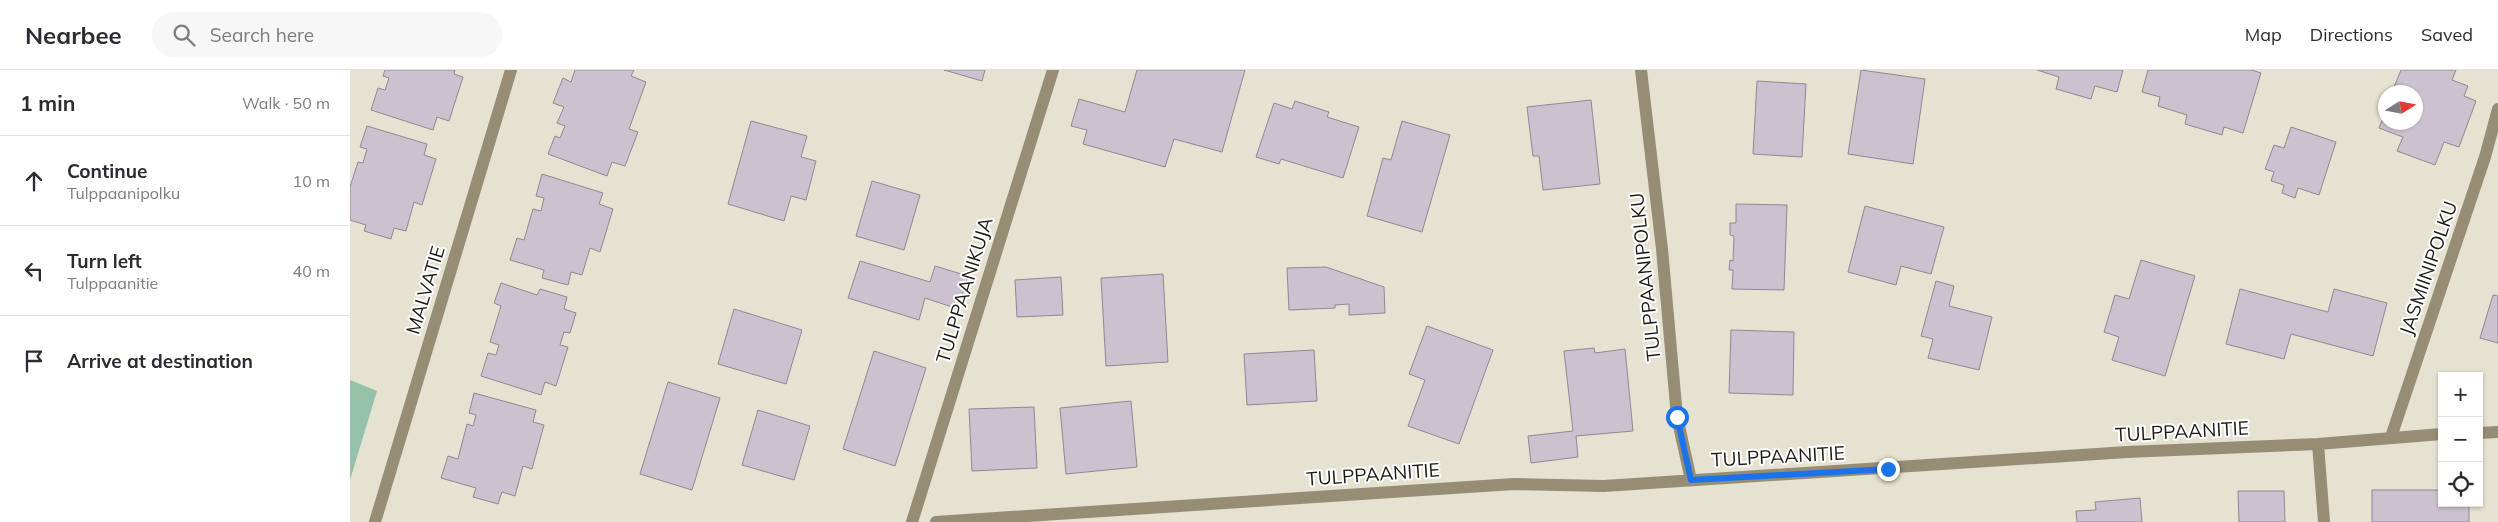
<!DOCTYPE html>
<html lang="en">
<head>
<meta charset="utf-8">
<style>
	body { margin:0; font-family:Mulish,sans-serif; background:#f7f7f7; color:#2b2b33 }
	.controls { position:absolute; right:15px; bottom:15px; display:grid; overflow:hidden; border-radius:0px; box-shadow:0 1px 4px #0004 }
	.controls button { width:45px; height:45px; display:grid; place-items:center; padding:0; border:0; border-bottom:1px solid #e1e1e2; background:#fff; color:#2b2b33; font:25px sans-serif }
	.compass { position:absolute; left:2028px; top:15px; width:45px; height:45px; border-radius:50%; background:#fff; box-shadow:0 1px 4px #0004; rotate:79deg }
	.stop { position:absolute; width:15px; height:15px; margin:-11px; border:4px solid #1a73e8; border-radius:50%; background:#fff }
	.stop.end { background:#1a73e8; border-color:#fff; box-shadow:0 1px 5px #0008 }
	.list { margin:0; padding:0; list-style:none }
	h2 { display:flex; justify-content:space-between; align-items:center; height:65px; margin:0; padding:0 20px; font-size:21px }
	h2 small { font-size:16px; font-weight:400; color:#7c7c81 }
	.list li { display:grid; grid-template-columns:32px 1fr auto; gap:15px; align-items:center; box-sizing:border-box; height:90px; padding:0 20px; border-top:1px solid #e1e1e2 }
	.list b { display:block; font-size:19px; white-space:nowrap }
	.list p { margin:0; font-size:16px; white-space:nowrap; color:#7c7c81 }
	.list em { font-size:16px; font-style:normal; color:#7c7c81 }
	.icon { flex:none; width:28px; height:28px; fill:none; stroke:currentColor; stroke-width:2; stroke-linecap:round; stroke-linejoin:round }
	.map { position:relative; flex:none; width:2148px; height:452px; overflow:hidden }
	header { display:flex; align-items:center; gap:30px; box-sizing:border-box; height:70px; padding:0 25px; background:#fff; border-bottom:1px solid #e1e1e2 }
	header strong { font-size:24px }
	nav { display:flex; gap:28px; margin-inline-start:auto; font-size:18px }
	.search { width:350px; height:45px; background:#f7f7f7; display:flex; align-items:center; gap:12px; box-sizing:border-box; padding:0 18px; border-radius:28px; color:#7c7c81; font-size:19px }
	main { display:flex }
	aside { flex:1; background:#fff }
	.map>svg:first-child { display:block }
	.green { fill:#95c1ab }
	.building { fill:#cbc1cf; stroke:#908794 }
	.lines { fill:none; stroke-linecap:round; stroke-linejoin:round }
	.street { stroke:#968d74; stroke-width:12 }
	.route { stroke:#1a73e8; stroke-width:6 }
	.labels { text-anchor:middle; stroke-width:4; stroke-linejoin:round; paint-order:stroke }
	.street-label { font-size:19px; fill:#1b1a15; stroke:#fff }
</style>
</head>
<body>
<header>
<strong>Nearbee</strong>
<div class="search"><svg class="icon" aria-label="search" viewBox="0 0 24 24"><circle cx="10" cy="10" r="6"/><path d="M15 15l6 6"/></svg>Search here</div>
<nav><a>Map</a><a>Directions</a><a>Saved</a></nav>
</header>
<main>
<aside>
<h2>1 min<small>Walk · 50 m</small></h2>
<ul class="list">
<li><svg class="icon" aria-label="ahead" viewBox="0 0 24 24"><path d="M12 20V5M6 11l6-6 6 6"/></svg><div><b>Continue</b><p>Tulppaanipolku</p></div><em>10 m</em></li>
<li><svg class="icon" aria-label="left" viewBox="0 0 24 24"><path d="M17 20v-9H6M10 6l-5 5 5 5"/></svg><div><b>Turn left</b><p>Tulppaanitie</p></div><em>40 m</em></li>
<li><svg class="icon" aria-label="arrive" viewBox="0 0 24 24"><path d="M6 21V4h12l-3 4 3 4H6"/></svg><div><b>Arrive at destination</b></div></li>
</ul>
</aside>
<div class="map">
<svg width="2148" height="452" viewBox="0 0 2148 452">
	<rect width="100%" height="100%" fill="#e5e2d2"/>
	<!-- green -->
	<path class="green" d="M0,310L27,321L0,410Z"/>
	<!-- building -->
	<path class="building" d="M35,0H105L104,4L113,7L99,51L87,47L83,60L21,40L28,18L35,20L39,8L33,6Z
		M225,0H284L281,6L296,12L279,59L288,62L275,96L262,92L257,106L198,84L205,66L210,68L215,56L207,53L214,37L203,33L213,8L221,12Z
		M594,0H635L632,11Z
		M787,0H895L872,82L824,69L815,97L733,74L737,60L721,56L729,29L775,42Z
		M1511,0L1575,9L1563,94L1498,84Z
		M1687,0H1773L1767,22L1745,16L1741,29L1706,19L1709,7Z
		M1798,0H1902L1911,3L1893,63L1874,57L1872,65L1835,54L1837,45L1808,36L1810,27L1792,22Z
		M2051,0H2106L2102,10L2118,16L2114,26L2126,31L2109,77L2094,72L2085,95L2047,81L2053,67L2029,58L2036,41V52H2066V22H2042Z
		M1407,11L1456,14L1452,87L1403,84Z
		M1241,30L1250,114L1193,120L1189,86H1183L1177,37Z
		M945,31L979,42L977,47L1009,57L993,108L931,89L929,94L906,87L924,33L942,39Z
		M401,51L457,66L451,87L466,91L456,130L441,126L434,151L378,134Z
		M1052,51L1100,65L1072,162L1017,146L1033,88L1041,90Z
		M17,56L77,74L74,85L86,89L72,135L64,132L56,161L44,158L41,169L14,161L16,155L0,150V117L8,92L13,93L17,79L10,77Z
		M1941,57L1986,72L1969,125L1948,118L1945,128L1932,123L1934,115L1921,111L1924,102L1915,99L1924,75L1934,78Z
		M192,104L253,123L249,134L263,139L250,182L240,178L232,205L221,202L218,215L192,208L194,200L160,190L167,168L174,170L183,139L191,141L194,128L186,126Z
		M522,111L570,125L554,180L506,166Z
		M1386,134L1437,135L1434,220L1382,219L1383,200H1379L1380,190L1383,191L1384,166L1380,165V153H1386Z
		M1515,136L1594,157L1581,204L1551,196L1546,215L1498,202Z
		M1791,190L1845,206L1815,306L1762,290L1769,267L1754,262L1765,225L1779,229Z
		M510,191L580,212L585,196L618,206L608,239L575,228L569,250L498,228Z
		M976,197L1034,217L1035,243L999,245V234L985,235V238L939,240L937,198Z
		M813,204L818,292L756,296L751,208Z
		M711,207L713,245L667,247L665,210Z
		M1586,211L1604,216L1599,236L1642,247L1629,300L1578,288L1583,269L1571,266Z
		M151,213L187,225L190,219L217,227L214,239L226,243L220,263L214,262L210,275L218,277L206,316L195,312L191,325L131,306L138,283L146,285L149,275L140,272L151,236L144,233Z
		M1890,219L1978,242L1984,219L2037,233L2023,286L1941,264L1934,289L1876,274Z
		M2143,225L2148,226V273L2130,268Z
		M384,239L452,260L436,314L368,294Z
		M1077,256L1143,280L1109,374L1058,356L1075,310L1059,304Z
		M1381,260L1444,262L1443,325L1379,323Z
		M1244,278L1245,283L1275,279L1283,361L1226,366L1228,387L1181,393L1178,366L1223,361L1214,281Z
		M964,280L967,331L897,335L894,284Z
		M524,281L576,298L545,396L493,379Z
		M318,312L370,328L342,420L290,404Z
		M124,323L186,340L183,352L194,355L182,399L173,396L165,426L152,422L148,434L123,427L126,418L91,408L98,386L108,389L117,354L123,356L126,345L119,343Z
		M781,331L787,397L716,404L710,338Z
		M684,337L687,398L622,401L619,339Z
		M408,340L460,356L444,410L392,395Z
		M2022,420H2092V433H2119V452H2022Z
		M1888,421H1934L1935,452H1889Z
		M1790,428L1792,452H1727L1726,441L1746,440L1745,432Z"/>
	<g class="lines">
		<!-- street -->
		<path class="street" d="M1291,0L1312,179L1327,347L1341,410
			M2129,363L2148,362
			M2041,367L2135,87L2148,39
			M1968,374L1974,452
			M25,452L161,0
			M562,452L703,0
			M586,452L1164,414L1254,416L1777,382L1968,374L2092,364"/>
	</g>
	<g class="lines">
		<!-- route -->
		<path class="route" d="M1327,347L1341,410L1538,399"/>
	</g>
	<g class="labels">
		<!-- street labels -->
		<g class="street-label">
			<text transform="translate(2078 198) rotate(-71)" y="7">JASMIINIPOLKU</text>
			<text transform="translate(1295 207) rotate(-96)" y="7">TULPPAANIPOLKU</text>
			<text transform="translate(75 220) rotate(-73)" y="7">MALVATIE</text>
			<text transform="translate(614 220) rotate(-73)" y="7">TULPPAANIKUJA</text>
			<text transform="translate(1832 361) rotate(-3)" y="7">TULPPAANITIE</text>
			<text transform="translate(1428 386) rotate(-3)" y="7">TULPPAANITIE</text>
			<text transform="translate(1023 404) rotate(-4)" y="7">TULPPAANITIE</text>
		</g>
	</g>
</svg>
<div class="controls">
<button>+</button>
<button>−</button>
<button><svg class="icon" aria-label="locate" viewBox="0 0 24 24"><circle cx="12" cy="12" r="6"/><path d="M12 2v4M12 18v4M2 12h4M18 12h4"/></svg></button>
</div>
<svg class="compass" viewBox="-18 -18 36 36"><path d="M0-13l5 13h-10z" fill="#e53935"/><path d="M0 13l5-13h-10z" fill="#7c7c81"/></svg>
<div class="stop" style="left:1327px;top:347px"></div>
<div class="stop end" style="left:1538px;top:399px"></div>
</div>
</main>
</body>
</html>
